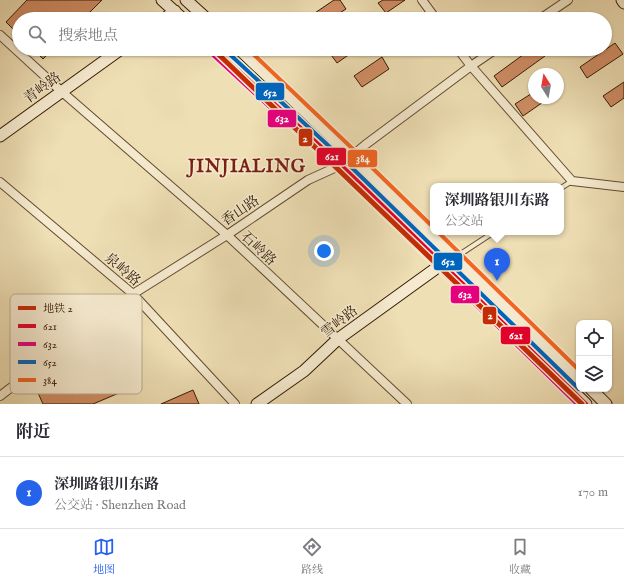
<!DOCTYPE html>
<html lang="zh">
<head>
<meta charset="utf-8">
<style>
	body { margin:0; font-family:"IM FELL English","Noto Serif SC",serif; background:#f2f2f3; color:#2b2b33 }
	.controls { position:absolute; right:12px; bottom:12px; display:grid; overflow:hidden; border-radius:8px; box-shadow:0 1px 3px #0004 }
	.controls button { width:36px; height:36px; display:grid; place-items:center; padding:0; border:0; border-bottom:1px solid #e1e1e2; background:#fff; color:#2b2b33; font:20px sans-serif }
	.compass { position:absolute; left:528px; top:68px; width:36px; height:36px; border-radius:50%; background:#fff; box-shadow:0 1px 3px #0004; rotate:349deg }
	.you { position:absolute; left:324px; top:251px; width:14px; height:14px; margin:-10px; border:3px solid #fff; border-radius:50%; background:#1a73e8; box-shadow:0 0 0 6px #1a73e833 }
	.badge { display:grid; place-items:center; width:26px; height:26px; border-radius:50%; background:#2563eb; color:#fff; font-size:13px; font-weight:700 }
	.pin { position:absolute; translate:-50% -33px; filter:drop-shadow(0 1px 2px #0008) }
	.pin::after { content:''; position:absolute; top:21px; width:14px; height:12px; background:inherit; clip-path:polygon(0 0,100% 0,50% 100%) }
	.popup { position:absolute; left:430px; top:183px; width:134px; height:52px; box-sizing:border-box; display:grid; place-content:center; border-radius:8px; background:#fff; filter:drop-shadow(0 1px 3px #0005); font-size:13px; white-space:nowrap; color:#7c7c81 }
	.popup b { font-size:15px; color:#2b2b33 }
	.popup::after { content:''; position:absolute; left:50%; top:100%; margin-left:-8px; border:8px solid transparent; border-top-color:#fff }
	.list { margin:0; padding:0; list-style:none }
	h2 { display:flex; justify-content:space-between; align-items:center; height:52px; margin:0; padding:0 16px; font-size:17px }
	h2 small { font-size:13px; font-weight:400; color:#7c7c81 }
	.list li { display:grid; grid-template-columns:26px 1fr auto; gap:12px; align-items:center; box-sizing:border-box; height:72px; padding:0 16px; border-top:1px solid #e1e1e2 }
	.list b { display:block; font-size:15px; white-space:nowrap }
	.list p { margin:0; font-size:13px; white-space:nowrap; color:#7c7c81 }
	.list em { font-size:13px; font-style:normal; color:#7c7c81 }
	.icon { flex:none; width:22px; height:22px; fill:none; stroke:currentColor; stroke-width:2; stroke-linecap:round; stroke-linejoin:round }
	.map { position:relative; flex:none; width:624px; height:404px; overflow:hidden }
	.search { position:absolute; background:#fff; box-shadow:0 1px 3px #0004; left:12px; right:12px; top:12px; height:44px; display:flex; align-items:center; gap:10px; box-sizing:border-box; padding:0 14px; border-radius:22px; color:#7c7c81; font-size:15px }
	.sheet { height:124px; background:#fff }
	nav { display:flex; justify-content:space-around; align-items:center; box-sizing:border-box; height:56px; border-top:1px solid #e1e1e2; background:#fff; font-size:11px; color:#7c7c81 }
	nav a { display:grid; justify-items:center; gap:2px }
	nav .on { color:#2563eb }
	.map>svg:first-child { display:block }
	.building { fill:#d28e66; stroke:#331a00 }
	.lines { fill:none; stroke-linecap:round; stroke-linejoin:round }
	.lane-casing { stroke:#624b2d; stroke-width:6 }
	.street-casing { stroke:#624b2d; stroke-width:10 }
	.secondary-casing { stroke:#331a00; stroke-width:13 }
	.lane { stroke:#f5eacf; stroke-width:4 }
	.street { stroke:#f5eacf; stroke-width:8 }
	.secondary { stroke:#f5eacf; stroke-width:11 }
	.bus-1-casing { stroke:#f5eacf; stroke-width:7 }
	.bus-2-casing { stroke:#f5eacf; stroke-width:7 }
	.bus-3-casing { stroke:#f5eacf; stroke-width:7 }
	.bus-4-casing { stroke:#f5eacf; stroke-width:7 }
	.bus-1 { stroke:#e4002b; stroke-width:4 }
	.bus-2 { stroke:#e5007d; stroke-width:4 }
	.bus-3 { stroke:#0065bd; stroke-width:4 }
	.bus-4 { stroke:#f26522; stroke-width:4 }
	.metro-1-casing { stroke:#f5eacf; stroke-width:8 }
	.metro-1 { stroke:#c42c05; stroke-width:5 }
	.labels { text-anchor:middle; stroke-width:3; stroke-linejoin:round; paint-order:stroke }
	.street-label { font-size:14px; fill:#331a00; stroke:#f5eacf }
	.district-label { font-size:18px; font-weight:bold; letter-spacing:1px; fill:#7a1f14; stroke:#f5eacf }
	.key { fill:#f5eacf; stroke:#bbac91; stroke-width:1 }
	.key-label { font-size:11px; fill:#331a00 }
	.line-badge { stroke:#f5eacf; stroke-width:1.5 }
	.badge-label { font-size:11px; text-anchor:middle; font-weight:bold; fill:#fff }
</style>
</head>
<body>
<div class="map">
<svg width="624" height="404" viewBox="0 0 624 404">
	<rect width="100%" height="100%" fill="#efdfb5"/>
	<filter id="stains"><feTurbulence type="fractalNoise" baseFrequency=".005" numOctaves="4"/><feColorMatrix values="0 0 0 0 .2 0 0 0 0 .09 0 0 0 0 .02 0 0 0 .5 -.17"/></filter>
	<radialGradient id="worn" r=".72"><stop offset=".6" stop-color="#630" stop-opacity="0"/><stop offset="1" stop-color="#630" stop-opacity=".3"/></radialGradient>
	<!-- building -->
	<path class="building" d="M27,0H102L83,19H19V35L6,22Z
		M334,0H340L346,9L330,19H306Z
		M383,0H405L386,13L378,3Z
		M615,43L623,54L587,78L580,67Z
		M33,49H53L43,59Z
		M333,49H357L337,63L329,52Z
		M531,49H541L545,56L502,87L494,76Z
		M382,57L389,69L362,87L354,76Z
		M624,82V98L611,107L603,96Z
		M534,92V98H549L523,116L515,104Z
		M102,354L119,393L93,404H43L34,384Z
		M193,390L199,404H161Z"/>
	<g class="lines">
		<!-- lane casing -->
		<g class="lane-casing">
			<path id="lane" d="M561,188L572,181
				M456,257L494,232"/>
		</g>
		<!-- street casing -->
		<g class="street-casing">
			<path id="street" d="M422,0L436,19
				M540,19L568,0
				M0,35L61,91L227,235L407,404
				M458,49L471,66L572,181L624,187
				M0,182L133,294L235,404
				M0,396L133,294L227,235L308,180L341,165L365,145L471,66L496,49"/>
		</g>
		<!-- secondary casing -->
		<g class="secondary-casing">
			<path id="secondary" d="M162,0L183,19
				M186,0L207,19
				M622,0L624,3
				M164,19L175,11
				M215,49L341,165L586,404
				M239,49L351,155L579,378
				M0,136L121,49
				M591,389L606,404
				M257,404L304,371L338,339L442,264"/>
		</g>
		<!-- lane -->
		<use href="#lane" class="lane"/>
		<!-- street -->
		<use href="#street" class="street"/>
		<!-- secondary -->
		<use href="#secondary" class="secondary"/>
		<!-- bus-1 casing -->
		<g class="bus-1-casing">
			<path id="bus-1" d="M215,49L341,165L586,404"/>
		</g>
		<!-- bus-2 casing -->
		<g class="bus-2-casing">
			<path id="bus-2" d="M211,53L337,169L577,404"/>
		</g>
		<!-- bus-3 casing -->
		<g class="bus-3-casing">
			<path id="bus-3" d="M224,49L345,161L579,389"/>
		</g>
		<!-- bus-4 casing -->
		<g class="bus-4-casing">
			<path id="bus-4" d="M248,49L355,151L433,227
				M438,232L579,370"/>
		</g>
		<!-- bus-1 -->
		<use href="#bus-1" class="bus-1"/>
		<!-- bus-2 -->
		<use href="#bus-2" class="bus-2"/>
		<!-- bus-3 -->
		<use href="#bus-3" class="bus-3"/>
		<!-- bus-4 -->
		<use href="#bus-4" class="bus-4"/>
		<!-- metro-1 casing -->
		<g class="metro-1-casing">
			<path id="metro-1" d="M213,49L582,404"/>
		</g>
		<!-- metro-1 -->
		<use href="#metro-1" class="metro-1"/>
	</g>
	<g class="labels">
		<!-- street labels -->
		<g class="street-label">
			<text transform="translate(42 87) rotate(-36)" y="5">青岭路</text>
			<text transform="translate(240 210) rotate(-34)" y="5">香山路</text>
			<text transform="translate(259 248) rotate(43)" y="5">石岭路</text>
			<text transform="translate(123 269) rotate(41)" y="5">泉岭路</text>
			<text transform="translate(339 321) rotate(-38)" y="5">雪岭路</text>
		</g>
		<!-- district labels -->
		<g class="district-label">
			<text x="247" y="172">JINJIALING</text>
		</g>
	</g>
	<!-- legend -->
	<rect x="10" y="294" width="132" height="100" rx="6" class="key"/>
	<rect x="18" y="306" width="18" height="4" fill="#c42c05"/>
	<rect x="18" y="324" width="18" height="4" fill="#e4002b"/>
	<rect x="18" y="342" width="18" height="4" fill="#e5007d"/>
	<rect x="18" y="360" width="18" height="4" fill="#0065bd"/>
	<rect x="18" y="378" width="18" height="4" fill="#f26522"/>
	<g class="key-label">
		<text x="43" y="312">地铁 2</text>
		<text x="43" y="330">621</text>
		<text x="43" y="348">632</text>
		<text x="43" y="366">652</text>
		<text x="43" y="384">384</text>
	</g>
	<g class="line-badge">
		<rect x="255" y="82" width="30" height="19" rx="4" fill="#0065bd"/>
		<rect x="267" y="109" width="30" height="19" rx="4" fill="#e5007d"/>
		<rect x="298" y="128" width="15" height="19" rx="4" fill="#c42c05"/>
		<rect x="316" y="147" width="31" height="19" rx="4" fill="#e4002b"/>
		<rect x="347" y="149" width="31" height="19" rx="4" fill="#f26522"/>
		<rect x="433" y="252" width="30" height="19" rx="4" fill="#0065bd"/>
		<rect x="450" y="285" width="30" height="19" rx="4" fill="#e5007d"/>
		<rect x="482" y="306" width="15" height="19" rx="4" fill="#c42c05"/>
		<rect x="500" y="326" width="31" height="19" rx="4" fill="#e4002b"/>
	</g>
	<g class="badge-label">
		<text x="270" y="96">652</text>
		<text x="282" y="122">632</text>
		<text x="305" y="142">2</text>
		<text x="332" y="160">621</text>
		<text x="363" y="162">384</text>
		<text x="448" y="265">652</text>
		<text x="465" y="298">632</text>
		<text x="490" y="319">2</text>
		<text x="516" y="339">621</text>
	</g>
	<rect width="100%" height="100%" filter="url(#stains)"/>
	<rect width="100%" height="100%" fill="url(#worn)"/>
</svg>
<div class="controls">
<button><svg class="icon" aria-label="locate" viewBox="0 0 24 24"><circle cx="12" cy="12" r="6"/><path d="M12 2v4M12 18v4M2 12h4M18 12h4"/></svg></button>
<button><svg class="icon" aria-label="layers" viewBox="0 0 24 24"><path d="M12 4l9 5-9 5-9-5zM3 14l9 5 9-5"/></svg></button>
</div>
<svg class="compass" viewBox="-18 -18 36 36"><path d="M0-13l5 13h-10z" fill="#e53935"/><path d="M0 13l5-13h-10z" fill="#7c7c81"/></svg>
<div class="you"></div>
<div class="pin badge" style="left:497px;top:281px">1</div>
<div class="popup"><b>深圳路银川东路</b>公交站</div>
<div class="search"><svg class="icon" aria-label="search" viewBox="0 0 24 24"><circle cx="10" cy="10" r="6"/><path d="M15 15l6 6"/></svg>搜索地点</div>
</div>
<section class="sheet">
<h2>附近<small></small></h2>
<ul class="list">
<li><span class="badge">1</span><div><b>深圳路银川东路</b><p>公交站 · Shenzhen Road</p></div><em>170 m</em></li>
</ul>
</section>
<nav>
<a class="on"><svg class="icon" aria-label="map" viewBox="0 0 24 24"><path d="M3 6l6-2 6 2 6-2v14l-6 2-6-2-6 2zM9 4v14M15 6v14"/></svg>地图</a>
<a><svg class="icon" aria-label="directions" viewBox="0 0 24 24"><path d="M12 3l9 9-9 9-9-9zM9 14v-3h6M13 9l2 2-2 2"/></svg>路线</a>
<a><svg class="icon" aria-label="saved" viewBox="0 0 24 24"><path d="M7 4h10v16l-5-4-5 4z"/></svg>收藏</a>
</nav>
</body>
</html>
